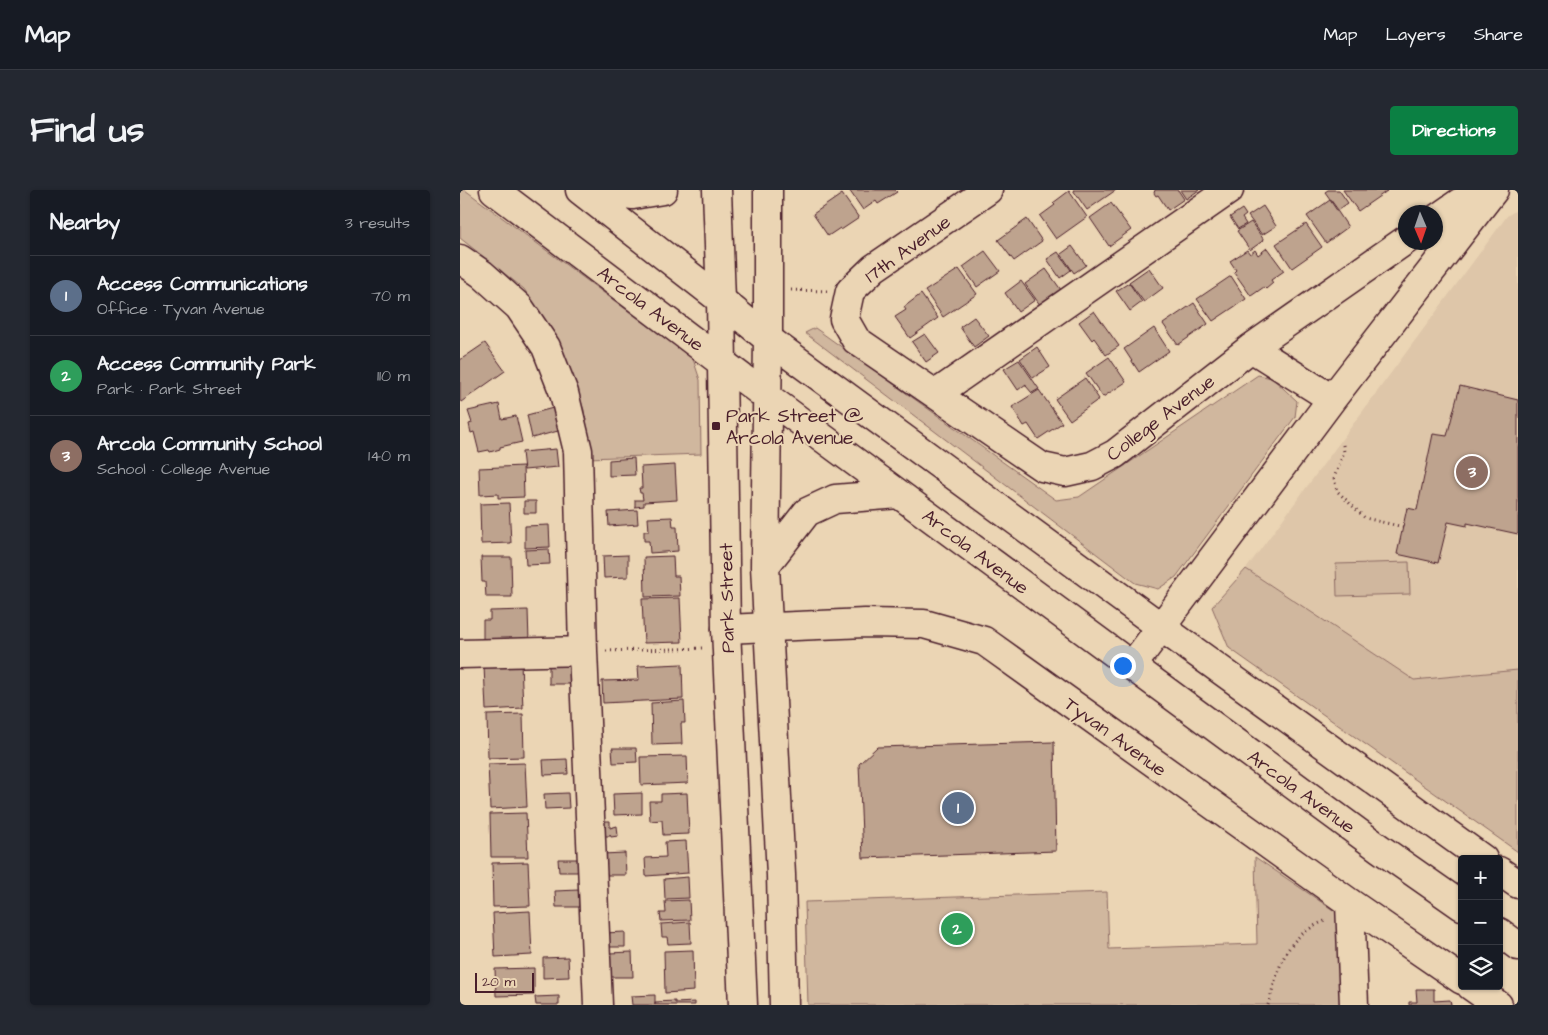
<!DOCTYPE html>
<html lang="en">
<head>
<meta charset="utf-8">
<style>
	body { margin:0; font-family:"Architects Daughter",sans-serif; background:#242831; color:#f1f3f6 }
	.controls { position:absolute; right:15px; bottom:15px; display:grid; overflow:hidden; border-radius:5px; box-shadow:0 1px 4px #0004 }
	.controls button { width:45px; height:45px; display:grid; place-items:center; padding:0; border:0; border-bottom:1px solid #363941; background:#171b24; color:#f1f3f6; font:25px sans-serif }
	.compass { position:absolute; left:938px; top:15px; width:45px; height:45px; border-radius:50%; background:#171b24; box-shadow:0 1px 4px #0004; rotate:178deg }
	.scale { position:absolute; left:15px; bottom:12px; width:59px; box-sizing:border-box; padding-left:5px; border:2px solid #4a1f2b; border-top:0; font-size:14px; line-height:18px; white-space:nowrap; color:#4a1f2b; -webkit-text-stroke:4px #ebd5b4; paint-order:stroke }
	.you { position:absolute; left:662px; top:475px; width:18px; height:18px; margin:-12px; border:4px solid #fff; border-radius:50%; background:#1a73e8; box-shadow:0 0 0 8px #1a73e833 }
	.badge { display:grid; place-items:center; width:32px; height:32px; border-radius:50%; background:#0b8043; color:#fff; font-size:16px; font-weight:700 }
	.pin { position:absolute; translate:-50% -50%; border:2px solid #fff; box-shadow:0 1px 5px #0006 }
	.list { margin:0; padding:0; list-style:none }
	h2 { display:flex; justify-content:space-between; align-items:center; height:65px; margin:0; padding:0 20px; font-size:21px }
	h2 small { font-size:16px; font-weight:400; color:#9ea1a6 }
	.list li { display:grid; grid-template-columns:32px 1fr auto; gap:15px; align-items:center; box-sizing:border-box; height:80px; padding:0 20px; border-top:1px solid #363941 }
	.list b { display:block; font-size:19px; white-space:nowrap }
	.list p { margin:0; font-size:16px; white-space:nowrap; color:#9ea1a6 }
	.list em { font-size:16px; font-style:normal; color:#9ea1a6 }
	.icon { flex:none; width:28px; height:28px; fill:none; stroke:currentColor; stroke-width:2; stroke-linecap:round; stroke-linejoin:round }
	.map { position:relative; flex:none; width:1058px; height:815px; overflow:hidden; border-radius:5px }
	header { display:flex; align-items:center; gap:30px; box-sizing:border-box; height:70px; padding:0 25px; background:#171b24; border-bottom:1px solid #363941 }
	header strong { font-size:24px }
	nav { display:flex; gap:28px; margin-inline-start:auto; font-size:18px }
	.intro { display:flex; align-items:center; justify-content:space-between; box-sizing:border-box; height:120px; padding:0 30px }
	h1 { margin:0; font-size:35px }
	.button { padding:12px 22px; border-radius:5px; background:#0b8043; color:#fff; font-size:18px; font-weight:700 }
	main { display:flex; gap:30px; padding:0 30px }
	aside { flex:1; background:#171b24; border-radius:5px; box-shadow:0 1px 4px #0004 }
	.map>svg:first-child { display:block }
	.built { fill:#dec6a9 }
	.green { fill:#d0b79e; stroke:#8d6b64 }
	.building { fill:#bea38e; stroke:#4a1f2b }
	.lines { fill:none; stroke-linecap:round; stroke-linejoin:round }
	.minor-casing { stroke:#4a1f2b; stroke-width:31 }
	.major-casing { stroke:#4a1f2b; stroke-width:31 }
	.path { stroke:#4a1f2b; stroke-width:3; stroke-dasharray:1 4; stroke-linecap:butt }
	.minor { stroke:#ebd5b4; stroke-width:28 }
	.major { stroke:#ebd5b4; stroke-width:28 }
	.poi-dot { fill:#4a1f2b; stroke:#ebd5b4; stroke-width:2 }
	.labels { text-anchor:middle; stroke-width:4; stroke-linejoin:round; paint-order:stroke }
	.street-label { font-size:19px; fill:#4a1f2b; stroke:#ebd5b4 }
	.poi-label { font-size:19px; fill:#4a1f2b; stroke:#ebd5b4; text-anchor:start }
</style>
</head>
<body>
<header>
<strong>Map</strong>
<nav><a>Map</a><a>Layers</a><a>Share</a></nav>
</header>
<div class="intro"><h1>Find us</h1><a class="button">Directions</a></div>
<main>
<aside>
<h2>Nearby<small>3 results</small></h2>
<ul class="list">
<li><span class="badge" style="background:#5c6f8a">1</span><div><b>Access Communications</b><p>Office · Tyvan Avenue</p></div><em>70 m</em></li>
<li><span class="badge" style="background:#2e9e5b">2</span><div><b>Access Community Park</b><p>Park · Park Street</p></div><em>110 m</em></li>
<li><span class="badge" style="background:#8d6e63">3</span><div><b>Arcola Community School</b><p>School · College Avenue</p></div><em>140 m</em></li>
</ul>
</aside>
<div class="map">
<svg width="1058" height="815" viewBox="0 0 1058 815">
	<rect width="100%" height="100%" fill="#ebd5b4"/>
	<filter id="ink" filterUnits="userSpaceOnUse"><feTurbulence type="fractalNoise" baseFrequency=".02" numOctaves="2"/><feDisplacementMap in="SourceGraphic" scale="10" xChannelSelector="R" yChannelSelector="G"/><feConvolveMatrix kernelMatrix="1 2 1 2 8 2 1 2 1" color-interpolation-filters="sRGB"/></filter>
	<g filter="url(#ink)">
		<!-- built -->
		<path class="built" d="M1058,19V480L954,490L786,379L1047,26Z"/>
		<!-- green -->
		<path class="green" d="M0,0H5L233,169L240,190L241,264L128,268L124,220L102,158L64,99L0,48Z
			M355,138L596,310L619,307L798,185L812,188L837,211L835,227L716,387L698,399L675,393L345,143Z
			M949,372L950,404L877,406L876,374Z
			M786,379L954,490L1058,480V662L769,458L752,417Z
			M795,667L879,724L882,815H348L345,712L647,702L649,759L797,754Z"/>
		<!-- building -->
		<path class="building" d="M389,0H435L437,2L418,14L416,11L403,20Z
			M613,0H656L627,20Z
			M695,0H718L724,9L708,20L698,5L696,6L694,3Z
			M720,0H739L726,9Z
			M868,0H879L888,13L878,20L865,2Z
			M883,0H926L927,1L898,21Z
			M609,1L627,27L596,49L580,26L595,15L593,13Z
			M382,4L399,28L381,40L380,38L368,46L353,24Z
			M870,10L888,37L866,53L847,26Z
			M651,13L671,40L649,56L630,28Z
			M803,16L816,36L802,45L788,26Z
			M782,19L786,25L782,28L786,34L778,39L770,27Z
			M567,29L582,51L554,71L538,50Z
			M791,32L804,50L790,60L777,41Z
			M846,34L862,57L832,78L816,54Z
			M612,56L626,75L614,83L601,64Z
			M807,58L824,81L811,90L813,93L806,99L804,97L791,106L774,82L776,80L770,71L787,60L790,64L795,60L798,65Z
			M525,61L540,81L517,97L503,77Z
			M598,62L611,80L600,88L587,69Z
			M689,78L703,98L684,112L669,92Z
			M499,79L517,104L483,127L465,101Z
			M586,79L604,104L583,119L565,94Z
			M771,86L786,109L753,131L737,109Z
			M561,91L575,110L558,122L545,103Z
			M669,93L682,112L670,121L656,101Z
			M461,104L478,128L450,148L435,127L446,120L444,117Z
			M734,113L748,134L718,155L703,134Z
			M634,121L659,156L646,165L634,148L632,150L619,132Z
			M514,127L529,146L514,157L500,137Z
			M694,138L709,161L679,182L664,159Z
			M465,144L479,163L466,172L452,152Z
			M25,153L45,181L1,212L0,210V170Z
			M577,157L590,177L573,188L560,169Z
			M649,167L666,192L643,207L626,183Z
			M559,170L579,199L572,203L566,196V194L558,200L544,179Z
			M625,188L639,209L610,230L595,209Z
			M1000,196L1058,210V344L1007,333V336L988,332L978,373L937,364L947,318L957,320L973,244L987,246Z
			M579,200L602,233L578,249L568,234L564,236L552,217Z
			M39,214L42,229L56,226L62,252L40,257V259L30,262L29,260L19,262L14,242L11,243L9,234L12,233L8,221Z
			M93,218L98,241L72,248L67,225Z
			M96,259L98,277L64,280L62,262Z
			M174,268L175,285L149,286V270Z
			M215,275L217,310L184,312V316L175,317V310H183L182,303H180L179,298H182L181,277Z
			M63,276L64,307L38,308V304L20,305L19,278Z
			M64,311H76V323H64Z
			M49,313L51,353L21,354L20,314Z
			M177,320L178,334L149,336L148,322Z
			M212,327L213,337H217L218,361L190,363L189,351H184V341H189L188,328Z
			M89,335L90,357L65,358V336Z
			M89,359L90,374L66,375L65,360Z
			M168,365V387L144,388L143,366Z
			M213,366L214,386H219L220,406L185,407L184,367Z
			M21,367H51L52,407H26L25,392H22Z
			M220,408L222,452L184,453L182,409Z
			M68,420L69,452L23,453V430H30V421Z
			M89,472H113V494H89Z
			M61,474L63,518L26,520L24,476Z
			M222,474L223,509L143,513L142,491L179,490L178,476Z
			M224,511L225,533H221L222,554L192,555L191,513Z
			M63,524L64,567L28,568L27,525Z
			M594,552L596,661L403,668L399,574L417,557Z
			M152,558H176L177,572L153,573Z
			M227,566L228,593L181,595L180,567Z
			M107,569L108,584L84,585L83,570Z
			M65,573L67,617L30,619L28,574Z
			M108,603L109,618L85,619L84,604Z
			M182,603V624L154,625L153,604Z
			M227,603L229,644L203,645L202,630L190,631L189,611H201V604Z
			M66,623L68,667H31L30,624Z
			M137,631H150V638L157,636L158,646L151,647L150,644V646H138Z
			M226,651L228,683L186,686L185,668L206,667L205,652Z
			M165,663L166,685H142V664Z
			M98,669H118V682H99Z
			M68,672L70,716L33,717L32,673Z
			M228,687L229,708L205,709L204,689Z
			M119,700V717H96L95,701Z
			M229,710L230,730L201,731L200,723H206L205,711Z
			M70,721L72,765L35,767L33,723Z
			M230,732L231,753L208,754L207,747H202L201,734Z
			M165,742V757H144L143,743Z
			M233,760L234,801L205,803L204,761Z
			M172,762L173,787H150L149,763Z
			M108,767L109,787L83,788V768Z
			M74,778V805L36,806L35,779Z
			M956,799H974V811L990,810L991,815H949V812H957Z
			M195,805V815H172L171,806Z
			M99,806V815H76L75,807Z
			M215,811V813L235,812V815H195V812Z"/>
		<g class="lines">
			<!-- minor casing -->
			<g class="minor-casing">
				<path id="minor" d="M257,0L261,110
					M528,0L414,78L390,101L384,129L396,150L582,277L605,282L632,276L655,264L791,158L946,50
					M976,29L999,13L1030,0
					M0,69L22,84L59,117L86,157L104,203L118,261L123,461L138,815
					M308,149V0
					M791,158L872,209
					M476,204L769,0
					M266,439L405,433L464,434L524,451L890,713L1002,790
					M0,464L123,461
					M672,476L872,209L1034,0
					M890,713L894,815
					M1011,796L1038,815"/>
			</g>
			<!-- major casing -->
			<g class="major-casing">
				<path id="major" d="M34,0L306,206L672,476L919,658L1002,716
					M120,0L261,110L308,149L701,437L1023,669
					M134,0L173,5L203,0
					M261,110L266,439L283,815
					M308,149L305,376L321,685L324,815
					M305,376L347,322L375,309L439,304
					M1039,681L1058,694
					M1039,742L1058,756"/>
			</g>
			<!-- path -->
			<path class="path" d="M331,100L367,101
				M883,255L884,262L874,288L877,301L905,328L943,337
				M146,461L245,458
				M808,815C820,774 824,747 867,730"/>
			<!-- minor -->
			<use href="#minor" class="minor"/>
			<!-- major -->
			<use href="#major" class="major"/>
		</g>
	</g>
	<!-- markers -->
	<rect class="poi-dot" x="251" y="231" width="10" height="10" rx="2.5"/>
	<g class="labels">
		<!-- street labels -->
		<g class="street-label">
			<text transform="translate(447 58) rotate(-36)" y="7">17th Avenue</text>
			<text transform="translate(191 118) rotate(37)" y="7">Arcola Avenue</text>
			<text transform="translate(700 227) rotate(-37)" y="7">College Avenue</text>
			<text transform="translate(516 361) rotate(37)" y="7">Arcola Avenue</text>
			<text transform="translate(266 408) rotate(-91)" y="7">Park Street</text>
			<text transform="translate(656 546) rotate(36)" y="7">Tyvan Avenue</text>
			<text transform="translate(842 601) rotate(36)" y="7">Arcola Avenue</text>
		</g>
		<!-- poi labels -->
		<g class="poi-label">
			<text x="266" y="232">Park Street @<tspan x="266" dy="22">Arcola Avenue</tspan></text>
		</g>
	</g>
</svg>
<div class="controls">
<button>+</button>
<button>−</button>
<button><svg class="icon" aria-label="layers" viewBox="0 0 24 24"><path d="M12 4l9 5-9 5-9-5zM3 14l9 5 9-5"/></svg></button>
</div>
<svg class="compass" viewBox="-18 -18 36 36"><path d="M0-13l5 13h-10z" fill="#e53935"/><path d="M0 13l5-13h-10z" fill="#9ea1a6"/></svg>
<div class="scale">20 m</div>
<div class="you"></div>
<div class="pin badge" style="left:498px;top:618px;background:#5c6f8a">1</div>
<div class="pin badge" style="left:497px;top:739px;background:#2e9e5b">2</div>
<div class="pin badge" style="left:1012px;top:282px;background:#8d6e63">3</div>
</div>
</main>
</body>
</html>
